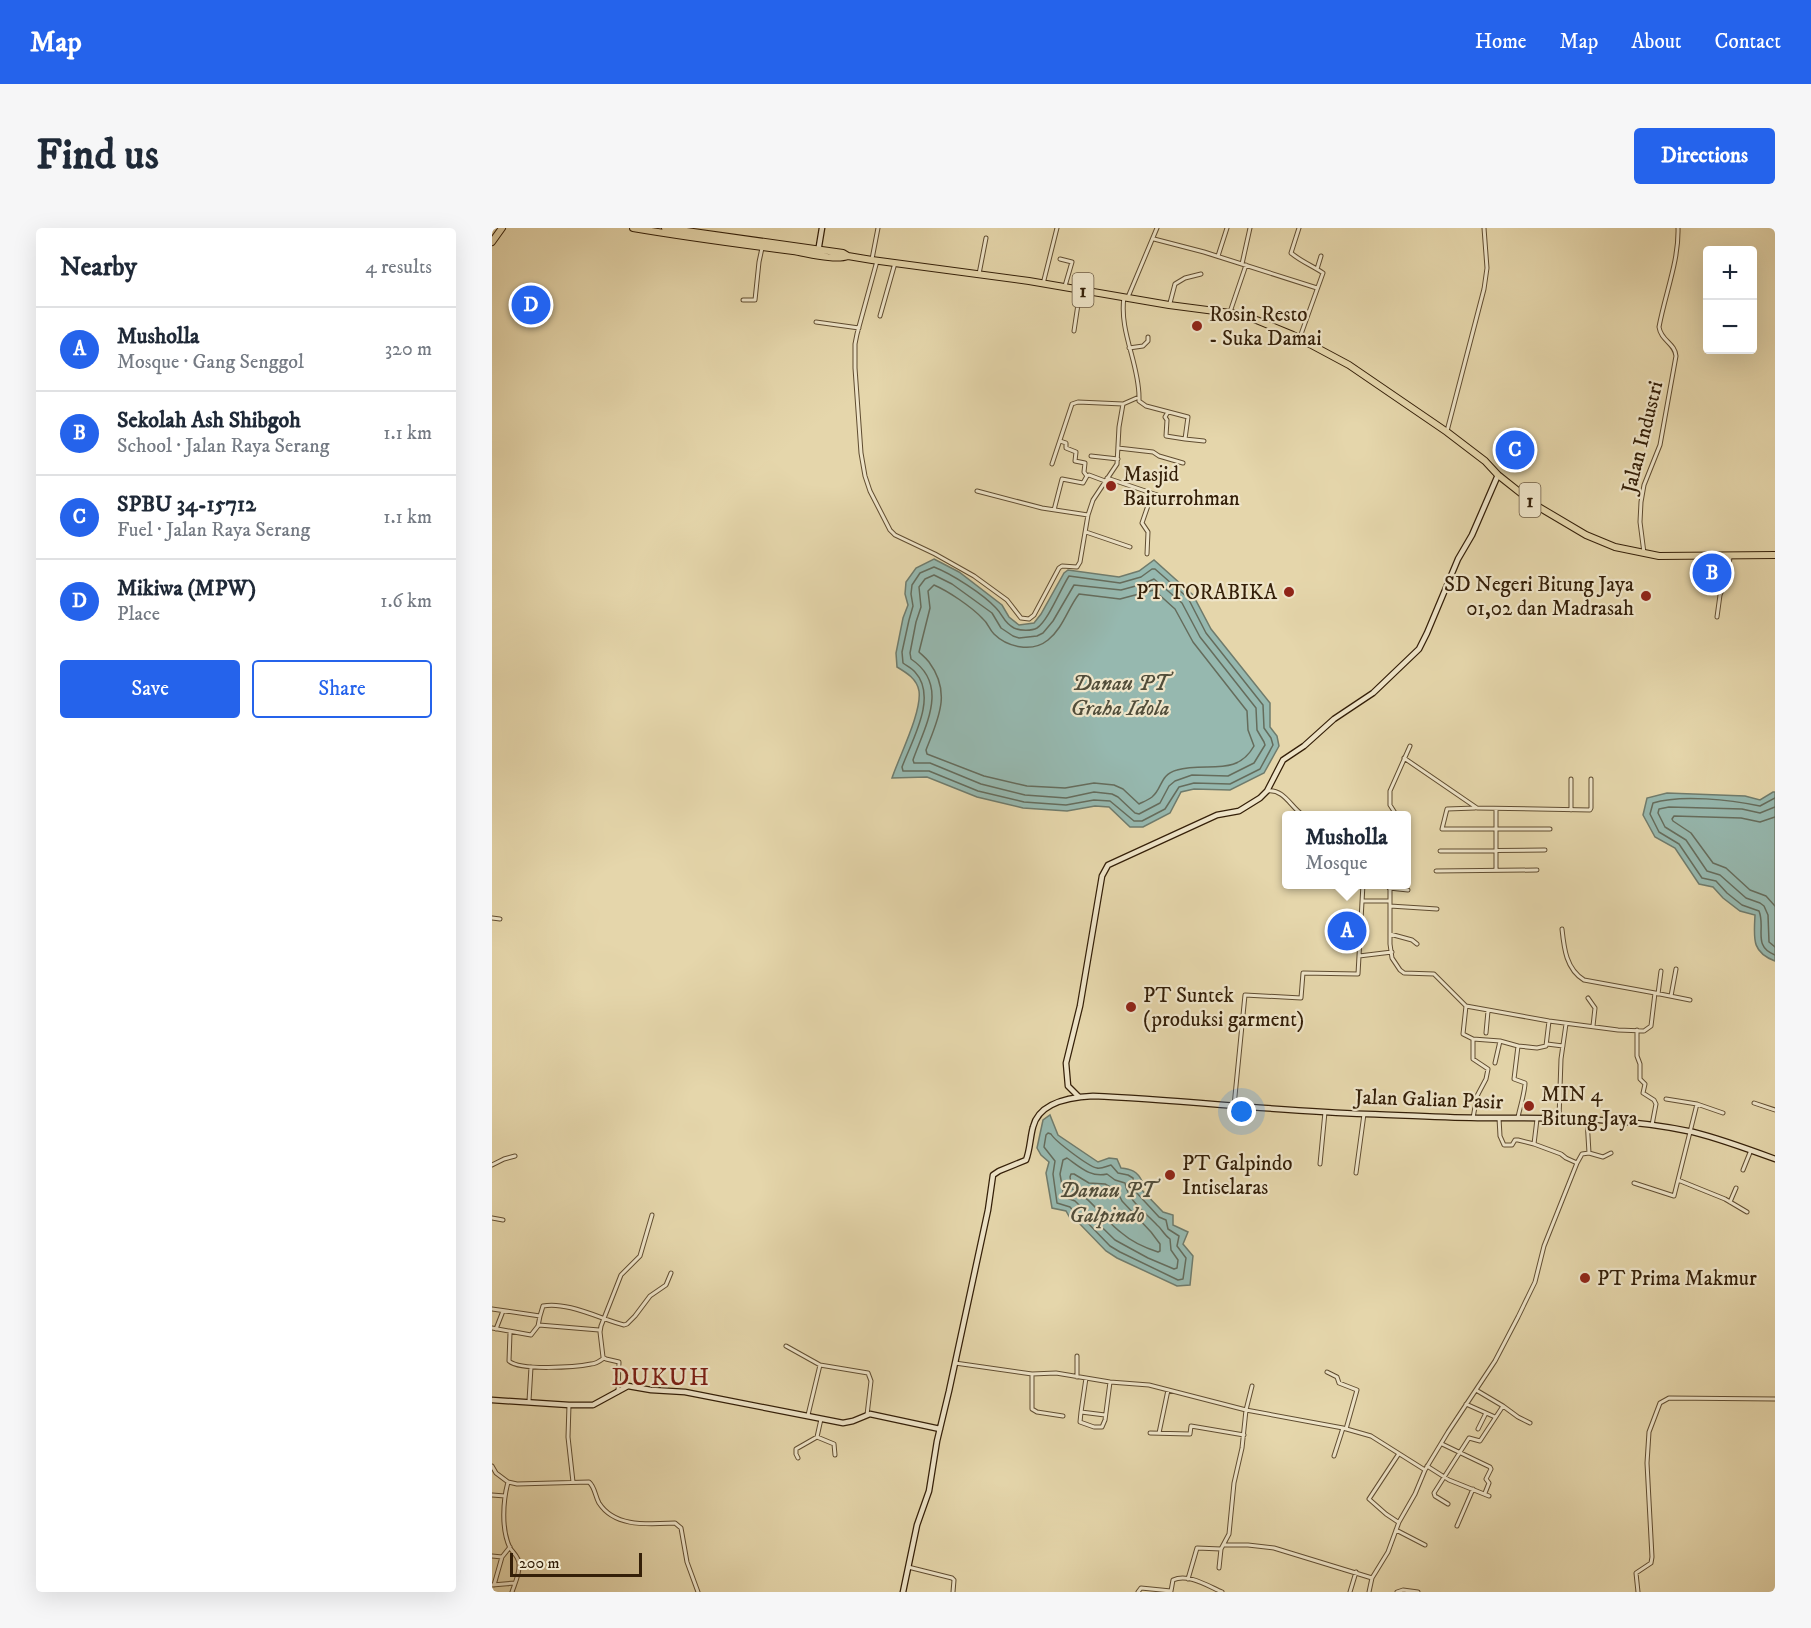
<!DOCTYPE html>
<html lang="en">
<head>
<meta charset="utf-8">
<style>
	body { margin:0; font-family:"IM FELL DW Pica",serif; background:#f6f6f7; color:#1f2937 }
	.controls { position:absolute; right:18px; top:18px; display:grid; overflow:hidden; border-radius:6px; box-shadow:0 6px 24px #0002 }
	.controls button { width:54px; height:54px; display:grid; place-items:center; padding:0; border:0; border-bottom:2px solid #e0e1e3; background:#fff; color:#1f2937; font:30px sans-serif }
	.scale { position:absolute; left:18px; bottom:15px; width:132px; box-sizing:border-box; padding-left:6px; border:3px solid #341f08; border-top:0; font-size:16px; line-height:21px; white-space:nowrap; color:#341f08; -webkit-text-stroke:4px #eee4c8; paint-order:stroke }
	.you { position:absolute; left:750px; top:884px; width:21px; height:21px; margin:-15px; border:4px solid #fff; border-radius:50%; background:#1a73e8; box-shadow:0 0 0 9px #1a73e833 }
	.badge { display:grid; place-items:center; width:39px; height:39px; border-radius:50%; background:#2563eb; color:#fff; font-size:20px; font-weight:700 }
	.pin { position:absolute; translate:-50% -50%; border:3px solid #fff; box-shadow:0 2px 6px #0006 }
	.popup { position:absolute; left:790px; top:583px; width:129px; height:78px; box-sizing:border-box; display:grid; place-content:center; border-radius:6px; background:#fff; filter:drop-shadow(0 2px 4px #0005); font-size:20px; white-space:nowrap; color:#747a83 }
	.popup b { font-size:22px; color:#1f2937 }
	.popup::after { content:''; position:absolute; left:50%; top:100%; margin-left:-12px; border:12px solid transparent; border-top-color:#fff }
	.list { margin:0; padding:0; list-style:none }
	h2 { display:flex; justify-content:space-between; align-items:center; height:78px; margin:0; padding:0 24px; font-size:26px }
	h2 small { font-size:20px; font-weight:400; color:#747a83 }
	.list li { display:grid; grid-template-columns:39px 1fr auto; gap:18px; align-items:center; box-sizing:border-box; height:84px; padding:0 24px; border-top:2px solid #e0e1e3 }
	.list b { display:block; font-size:22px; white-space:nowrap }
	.list p { margin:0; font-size:20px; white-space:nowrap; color:#747a83 }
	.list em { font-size:20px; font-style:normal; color:#747a83 }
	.actions { display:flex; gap:12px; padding:18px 24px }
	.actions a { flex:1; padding:14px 0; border:2px solid #2563eb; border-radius:6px; text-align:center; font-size:21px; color:#2563eb }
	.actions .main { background:#2563eb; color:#fff }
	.map { position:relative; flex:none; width:1283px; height:1364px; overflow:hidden; border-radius:6px }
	header { display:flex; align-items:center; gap:36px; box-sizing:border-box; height:84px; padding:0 30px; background:#2563eb; color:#fff }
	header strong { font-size:28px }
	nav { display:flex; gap:33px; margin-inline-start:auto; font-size:21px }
	.intro { display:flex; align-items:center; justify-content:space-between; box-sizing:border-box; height:144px; padding:0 36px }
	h1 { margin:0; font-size:42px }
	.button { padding:15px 27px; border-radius:6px; background:#2563eb; color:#fff; font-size:21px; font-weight:700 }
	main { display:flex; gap:36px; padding:0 36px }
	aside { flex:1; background:#fff; border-radius:6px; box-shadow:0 6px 24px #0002 }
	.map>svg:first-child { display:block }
	.water { fill:#96b8af; stroke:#6f7b6c; stroke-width:1.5 }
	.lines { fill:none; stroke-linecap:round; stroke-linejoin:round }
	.shore { stroke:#656c5c; stroke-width:1.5 }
	.street-casing { stroke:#604d31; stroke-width:5 }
	.secondary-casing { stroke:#341f08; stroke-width:7 }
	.highway-casing { stroke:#341f08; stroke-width:8 }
	.street { stroke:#eee4c8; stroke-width:3 }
	.secondary { stroke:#eee4c8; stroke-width:4.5 }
	.highway { stroke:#e5d6ab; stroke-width:6 }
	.poi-dot { fill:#8f2418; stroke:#eee4c8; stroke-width:2 }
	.labels { text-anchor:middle; stroke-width:4.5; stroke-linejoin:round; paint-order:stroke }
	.shield { fill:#eee4c8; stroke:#6c5a42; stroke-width:1.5 }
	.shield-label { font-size:20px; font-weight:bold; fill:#341f08 }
	.poi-label { font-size:21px; fill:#341f08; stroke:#eee4c8; text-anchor:start }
	.street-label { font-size:21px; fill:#341f08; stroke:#eee4c8 }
	.water-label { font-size:22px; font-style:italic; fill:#514d3a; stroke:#eee4c8 }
	.quarter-label { font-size:24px; letter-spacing:1.5px; fill:#7a1f14; stroke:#eee4c8 }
</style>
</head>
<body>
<header>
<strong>Map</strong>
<nav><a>Home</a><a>Map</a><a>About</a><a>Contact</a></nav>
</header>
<div class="intro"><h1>Find us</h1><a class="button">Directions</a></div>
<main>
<aside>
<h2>Nearby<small>4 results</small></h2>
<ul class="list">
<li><span class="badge">A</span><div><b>Musholla</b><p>Mosque · Gang Senggol</p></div><em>320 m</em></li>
<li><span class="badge">B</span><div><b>Sekolah Ash Shibgoh</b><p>School · Jalan Raya Serang</p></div><em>1.1 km</em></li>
<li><span class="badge">C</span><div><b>SPBU 34-15712</b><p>Fuel · Jalan Raya Serang</p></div><em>1.1 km</em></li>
<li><span class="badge">D</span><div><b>Mikiwa (MPW)</b><p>Place</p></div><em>1.6 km</em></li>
</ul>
<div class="actions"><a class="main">Save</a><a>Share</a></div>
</aside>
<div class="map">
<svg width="1283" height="1364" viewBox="0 0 1283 1364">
	<rect width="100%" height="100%" fill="#e5d6ab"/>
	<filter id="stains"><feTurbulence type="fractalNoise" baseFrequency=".00333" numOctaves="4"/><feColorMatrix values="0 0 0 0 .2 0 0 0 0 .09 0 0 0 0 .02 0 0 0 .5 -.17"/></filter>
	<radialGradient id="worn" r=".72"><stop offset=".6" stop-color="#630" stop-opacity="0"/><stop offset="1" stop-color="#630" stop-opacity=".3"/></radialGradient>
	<!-- water -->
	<path class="water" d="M442,331L467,344L510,377L517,389L527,397L542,395L549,386L572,345L576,342L627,349L647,343L662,332L701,367L719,401L778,475V499L785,508L787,518L772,545L738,562L702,561L689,564L678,585L651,599H638L617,579L603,578L575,583L531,580L485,569L435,549L400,550C407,529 430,484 427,463C425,451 415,445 405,439L404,425L411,390L416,377L413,366L414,354L424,340Z
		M1281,564H1283V733C1259,724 1262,710 1263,687L1248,683L1231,670L1221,659L1207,656L1183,620L1163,609L1151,587L1155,570L1175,565L1253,568L1268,572Z
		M558,887L566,907L606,934L617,930L625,931L629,940C639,941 645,943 650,953L647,959L671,984L681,987V997L696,1004L691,1016L701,1028L698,1057L685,1058L625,1030L614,1023L586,994L578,990L574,983L560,980L554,945L557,934L549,927L545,920L551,892Z"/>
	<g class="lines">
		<!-- shore -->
		<path class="shore" d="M442,339C460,346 491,366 504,380C512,388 511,394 522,400C528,403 540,403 545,400C556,393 569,360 577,348L628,355L649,349L660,341H663L696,370L714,405L771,477L772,500L779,510L781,517L768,541L738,556L702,555L687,559L673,581L650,593H642L618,573L602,572L574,577L532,574L486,563L437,543H411L410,539C420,512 446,469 423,444C420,440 415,438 411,435L410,424L417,392L421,378L419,366L420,357L428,345Z
			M442,347L460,356L500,385L509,400L521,408L527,410L545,408L551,405L561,393L582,357L629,362L651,356L662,351L690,375L708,409L764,480L765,502L772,514L773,517L762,535L736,548L700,547L683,553L677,558L668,575L647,586L643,585L626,569L620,566L602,564L574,570L533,567L489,556L438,535H422L421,532C433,498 458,457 419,431L418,425L424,394L429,379L427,359L433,351Z
			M442,357C456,363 480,379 491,391C496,395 497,401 502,406C515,419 540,425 556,412C571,400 576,380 587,366L628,371L662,362L683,381L701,414L755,483L756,502L762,518C744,550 714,533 685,542C667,547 671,560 660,569C656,572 651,574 647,576L631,561L622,557L602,555L573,560L535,558L492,548L435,526L434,522C446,491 460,465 437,434C434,430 430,427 427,424L438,380L436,363Z
			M1283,570L1268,578C1239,572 1189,566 1161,575L1158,586L1167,604L1187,616L1210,650L1224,653L1235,665L1250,677L1267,683C1274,700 1260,718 1283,727
			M1283,579L1268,585L1250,581L1177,579L1167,581L1166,585L1173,599L1194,612L1215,643L1228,647L1254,670L1268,675L1272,678L1276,687L1277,714L1283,719
			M1283,589L1268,594L1249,590L1182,588L1180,591L1181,593L1199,605L1221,635L1234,640L1258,662L1274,668L1283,678
			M556,905L559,906C563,913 597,939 605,940C609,941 615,938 619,937L626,945L636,947L641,950L643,963L667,989L674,992L676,1001L687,1008L685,1018L694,1030L691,1051L686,1052L628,1024L618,1018L590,989L583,985L578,979L565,975L561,946L563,933L552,919L554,907Z
			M575,930C588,939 599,950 615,946L623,952L633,955C636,973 653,984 665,997C670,1001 672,1007 678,1011L679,1022L686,1032L685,1040L682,1041L656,1030L623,1012L583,973L572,969L568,946L571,932Z
			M579,946H582L597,955L613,956L625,963L630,973L659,1004L668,1016V1023L666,1024C654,1020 640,1014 631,1006C612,993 601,971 580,961L578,949Z"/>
		<!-- street casing -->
		<g class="street-casing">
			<path id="street" d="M807,0L799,25C810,34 821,38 831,45L808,109
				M662,11L712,24L825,60
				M726,28L735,0
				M380,31L386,0
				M568,31L580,34L573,58
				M385,33L365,106L363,116V140L369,225L373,248L378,263L398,302L403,307L443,326L482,348L515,372L529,390L537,391L542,387L567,340L570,338L585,339L588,334L596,287L601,272L625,236L627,199L631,176L647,169C647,135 627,104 632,69
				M750,36L758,0
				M825,41L829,28
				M487,46L494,10
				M551,56L565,0
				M636,69L665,0
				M251,72H263L267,34L270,20
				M678,75L683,56L693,50L709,46
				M738,84L754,37
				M388,88L403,35
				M324,94L367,100
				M582,103L588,63
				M637,120L651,118L656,113V109
				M647,169V173L654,178L696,189L693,211L712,213
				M676,184L673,189L675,192L674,208L693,211
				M955,203L992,61L995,40L992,0
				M568,213L574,215V220L584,224L583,233L593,235L592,244L595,248
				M626,220L661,224L667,228L691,235
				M599,228L626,231
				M560,236L580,176L586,174L631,176
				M615,250L680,272
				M485,263L550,280L596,287
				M562,282L570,251L591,255L595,248L597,247L613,253
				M594,304L638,319
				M1152,325L1148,294L1149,274L1152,257L1168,217L1184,128C1183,115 1169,113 1167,99C1173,66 1187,33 1186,0
				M655,326L656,304L650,295L660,266
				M1225,389L1228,367L1236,349L1238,328
				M912,530L985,580L1098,582L1099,580V551
				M1079,551V582
				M775,563C793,561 798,579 812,588
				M983,580L955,581L950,601H1058
				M905,588L898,577V563L918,518
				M948,623L1053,622
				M1004,641V581
				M944,643L1045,642
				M898,656V716L900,730L908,742L912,745L942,746L974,778L971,806L981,811V831L996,841L994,851L985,868L981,890
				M897,660L916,662
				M870,673H897
				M898,678L945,681
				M0,690L8,691
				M1070,701C1072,720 1074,741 1092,752L1163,765
				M898,706L920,712L925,716
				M867,728L900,724
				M1166,766L1169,743
				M1179,768L1184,741
				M1096,770L1103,780L1101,798
				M974,778L1057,793L1126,802L1152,803L1159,798L1163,765L1198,772
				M1145,802V828L1148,836V851L1153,856L1151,865L1162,872L1164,876L1160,897
				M994,805L996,783
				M981,811L1008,813L1026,818L1022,851L1033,855C1033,863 1028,880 1026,889
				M1055,816L1071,818
				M1026,818L1045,820L1054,818L1057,793
				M1003,835L1008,813
				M1262,875L1283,882
				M1205,876L1231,885
				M742,878L753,767L809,770L811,745L866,746L871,656
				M1007,890L1008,908L1012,917H1020L1023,912H1026L1042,916
				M1067,890L1069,831L1074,796
				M1045,891L1042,916L1069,926L1074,930L1085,935
				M1097,925L1111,929L1119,925
				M828,936L833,884
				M0,937L12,931L23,928
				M1251,942L1259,922
				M864,945L872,886
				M1186,952L1233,971L1255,984
				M1142,955L1182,968L1205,876L1174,871
				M1238,974L1244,960
				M0,990L11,992
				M0,1081L48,1088L51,1078C74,1073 109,1091 132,1097L135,1096L143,1088L158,1068L174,1057L179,1045
				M47,1097L107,1102
				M0,1100L39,1107L46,1098L48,1088
				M4,1101L11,1083
				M18,1105L17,1133C28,1143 84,1139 99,1136C104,1136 108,1133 112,1130
				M294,1118L328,1137L376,1145L379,1153L375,1187
				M463,1135L540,1146L564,1145L618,1154L657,1157L754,1182L851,1200L879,1208L933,1242
				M835,1144L845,1149L847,1155L865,1162L854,1201
				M540,1146V1181L545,1184L571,1188
				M585,1149V1128
				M984,1162L1011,1178
				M126,1164L127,1134L114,1131L111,1129L108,1104L109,1098L129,1047L148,1028L160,987
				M37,1173L39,1139
				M974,1176L1003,1189
				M77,1177L76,1209L81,1254
				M589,1184L594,1150
				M316,1187L328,1137
				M613,1187L589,1184L588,1194L602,1199H610L613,1192L618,1154
				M986,1201L994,1185
				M658,1205L698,1206L699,1198L752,1207
				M667,1205L676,1162
				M325,1209L342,1216L343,1227
				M950,1216L998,1239L999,1241L994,1251L997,1255L993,1265
				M842,1228L851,1200
				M306,1230L304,1226V1221L325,1209L329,1191
				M0,1238L4,1245L16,1254C11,1273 9,1301 18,1320C22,1326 27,1329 27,1336C28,1345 23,1355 20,1364
				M935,1238L957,1252L997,1268
				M16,1254L25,1256L97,1254C103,1259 103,1268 107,1275C123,1300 157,1296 183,1295L189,1300L195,1334L206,1364
				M0,1267L13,1268
				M956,1276L943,1268L942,1265L977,1210L988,1213L1011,1178L1026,1189L1038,1195
				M906,1294L894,1286L877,1271L906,1227
				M965,1298L981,1261
				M904,1302L933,1317
				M733,1317H756L782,1320L880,1350
				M0,1328L10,1329
				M416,1339L460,1350L462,1352L461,1364
				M727,1340L729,1321
				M696,1351L705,1320L729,1321L737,1306L742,1255L750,1220L754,1182L760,1158
				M0,1357L23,1355
				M2,1357L10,1329L18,1319
				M646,1364L649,1360L679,1363L681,1352C696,1345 716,1358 730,1364
				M858,1364L864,1344
				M877,1364L880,1350L896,1324L907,1294L923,1266L933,1242L956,1204L1003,1133L1026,1089L1043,1054L1052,1018L1085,935L1090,926L1097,925L1095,891
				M905,1364L911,1362L926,1364
				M1146,1364L1144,1345L1159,1335L1160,1329L1155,1235L1157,1204L1168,1175L1177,1170L1283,1171"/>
		</g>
		<!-- secondary casing -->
		<g class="secondary-casing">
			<path id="secondary" d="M326,24L330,0
				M586,868L576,858L574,835L588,778L610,648L616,637L725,587L747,583L768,570L775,563L791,532L812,518L842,491L881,465L927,421L935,405L966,331L980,307L1006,247
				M0,1172L77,1177H101L136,1158L159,1162L193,1164L351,1195L361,1193L378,1186L448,1201
				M411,1364L425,1297L437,1263L445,1213L457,1163L496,982L501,947L507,943L534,932C538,922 538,910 541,899C547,874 580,869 601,868C692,872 783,883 874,886C913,887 953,890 992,890C1062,890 1133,889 1201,904C1229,911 1256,921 1283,931"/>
		</g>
		<!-- highway casing -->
		<g class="highway-casing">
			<path id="highway" d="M141,0C194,9 247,16 301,23C315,25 343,33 356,28
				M173,0L351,25L356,28L380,32L537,53L677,77L746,86L762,91L801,107L857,137L955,204L993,233L1006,247L1045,278L1094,307L1123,319L1167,328L1283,327
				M0,14L10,0"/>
		</g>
		<!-- street -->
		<use href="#street" class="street"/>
		<!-- secondary -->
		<use href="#secondary" class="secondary"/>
		<!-- highway -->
		<use href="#highway" class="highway"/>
	</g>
	<!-- markers -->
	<g class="poi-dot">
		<circle cx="705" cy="98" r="6"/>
		<circle cx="619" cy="258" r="6"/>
		<circle cx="797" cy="364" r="6"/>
		<circle cx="1154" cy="368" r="6"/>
		<circle cx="639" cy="779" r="6"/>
		<circle cx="1037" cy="878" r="6"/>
		<circle cx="678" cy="947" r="6"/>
		<circle cx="1093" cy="1050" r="6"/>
	</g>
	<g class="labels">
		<!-- shield labels -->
		<g class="shield">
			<rect x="580.5" y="45" width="21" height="34" rx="4.5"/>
			<rect x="1027.5" y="255" width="21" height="34" rx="4.5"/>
		</g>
		<g class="shield-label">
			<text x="591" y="69">1</text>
			<text x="1038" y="279">1</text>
		</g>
		<!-- poi labels -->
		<g class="poi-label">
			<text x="717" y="93">Rosin Resto<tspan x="717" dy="24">- Suka Damai</tspan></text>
			<text x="631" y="253">Masjid<tspan x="631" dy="24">Baiturrohman</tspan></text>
			<text x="1142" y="363" text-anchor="end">SD Negeri Bitung Jaya<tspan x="1142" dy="24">01,02 dan Madrasah</tspan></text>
			<text x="785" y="371" text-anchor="end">PT TORABIKA</text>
			<text x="651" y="774">PT Suntek<tspan x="651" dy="24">(produksi garment)</tspan></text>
			<text x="1049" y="873">MIN 4<tspan x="1049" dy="24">Bitung Jaya</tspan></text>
			<text x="690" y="942">PT Galpindo<tspan x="690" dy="24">Intiselaras</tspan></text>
			<text x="1105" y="1057">PT Prima Makmur</text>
		</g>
		<!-- street labels -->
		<g class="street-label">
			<text transform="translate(1150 209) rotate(-76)" y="7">Jalan Industri</text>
			<text transform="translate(937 871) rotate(2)" y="7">Jalan Galian Pasir</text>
		</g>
		<!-- water labels -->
		<g class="water-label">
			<text x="628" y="462">Danau PT<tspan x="628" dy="25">Graha Idola</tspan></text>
			<text x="615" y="969">Danau PT<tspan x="615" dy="25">Galpindo</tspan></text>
		</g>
		<!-- quarter labels -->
		<g class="quarter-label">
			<text x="169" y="1157">DUKUH</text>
		</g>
	</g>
	<rect width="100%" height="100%" filter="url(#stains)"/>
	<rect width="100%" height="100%" fill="url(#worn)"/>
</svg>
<div class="controls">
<button>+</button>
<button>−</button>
</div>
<div class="scale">200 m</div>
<div class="you"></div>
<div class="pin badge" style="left:855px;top:703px">A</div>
<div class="popup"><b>Musholla</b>Mosque</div>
<div class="pin badge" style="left:1220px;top:345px">B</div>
<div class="pin badge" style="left:1023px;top:222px">C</div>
<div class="pin badge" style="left:39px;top:77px">D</div>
</div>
</main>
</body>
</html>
